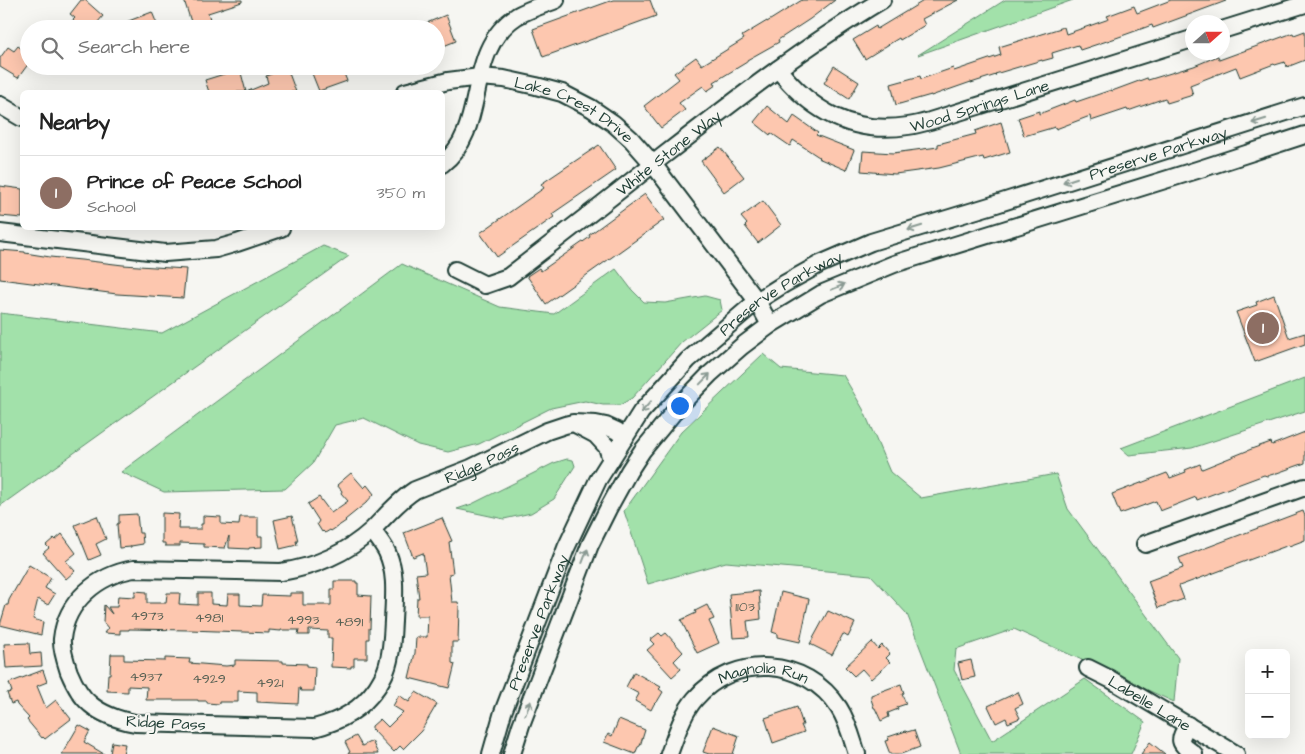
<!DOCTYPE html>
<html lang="en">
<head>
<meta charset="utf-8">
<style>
	body { margin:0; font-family:"Architects Daughter",sans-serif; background:#f6f6f6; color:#222 }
	.controls { position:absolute; right:15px; bottom:15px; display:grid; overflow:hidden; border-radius:8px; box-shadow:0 5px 20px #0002 }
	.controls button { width:45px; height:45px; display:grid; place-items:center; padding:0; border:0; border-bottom:1px solid #e0e0e0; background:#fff; color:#222; font:25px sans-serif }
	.compass { position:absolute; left:1185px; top:15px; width:45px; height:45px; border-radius:50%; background:#fff; box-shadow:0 5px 20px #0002; rotate:69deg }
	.you { position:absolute; left:679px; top:405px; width:18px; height:18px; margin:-12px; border:4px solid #fff; border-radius:50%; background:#1a73e8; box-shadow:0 0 0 8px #1a73e833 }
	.badge { display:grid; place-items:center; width:32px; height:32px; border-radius:50%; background:#1a73e8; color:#fff; font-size:16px; font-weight:700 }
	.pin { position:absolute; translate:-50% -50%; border:2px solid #fff; box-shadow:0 1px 5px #0006 }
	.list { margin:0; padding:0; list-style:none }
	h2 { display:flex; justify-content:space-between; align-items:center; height:65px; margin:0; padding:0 20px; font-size:21px }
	h2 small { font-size:16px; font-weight:400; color:#767676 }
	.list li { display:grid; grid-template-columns:32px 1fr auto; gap:15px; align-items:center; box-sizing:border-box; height:75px; padding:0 20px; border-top:1px solid #e0e0e0 }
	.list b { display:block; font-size:19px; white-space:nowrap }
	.list p { margin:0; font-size:16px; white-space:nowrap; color:#767676 }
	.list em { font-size:16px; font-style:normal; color:#767676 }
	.icon { flex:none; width:28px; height:28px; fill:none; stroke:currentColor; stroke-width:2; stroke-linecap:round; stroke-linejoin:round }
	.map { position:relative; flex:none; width:1305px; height:754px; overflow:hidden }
	.search { position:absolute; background:#fff; box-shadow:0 5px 20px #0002; left:20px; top:20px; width:425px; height:55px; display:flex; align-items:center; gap:12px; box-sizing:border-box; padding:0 18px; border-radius:28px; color:#767676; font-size:19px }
	.panel { position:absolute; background:#fff; box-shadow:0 5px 20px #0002; left:20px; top:90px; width:425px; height:140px; border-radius:8px }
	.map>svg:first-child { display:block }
	.green { fill:#a2e1aa; stroke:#608f6f }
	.building { fill:#fdc7af; stroke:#1f3d34 }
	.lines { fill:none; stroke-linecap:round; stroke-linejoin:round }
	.minor-casing { stroke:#1f3d34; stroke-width:20 }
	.minor { stroke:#f6f6f2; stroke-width:16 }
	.oneway { stroke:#8a9a93 }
	.labels { text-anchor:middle; stroke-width:4.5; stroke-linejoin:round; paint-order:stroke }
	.number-label { font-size:14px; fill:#566053 }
	.street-label { font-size:16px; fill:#1f3d34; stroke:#f6f6f2 }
</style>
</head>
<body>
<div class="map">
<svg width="1305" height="754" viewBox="0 0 1305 754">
	<rect width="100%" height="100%" fill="#f6f6f2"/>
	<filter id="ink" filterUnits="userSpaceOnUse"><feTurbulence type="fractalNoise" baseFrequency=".02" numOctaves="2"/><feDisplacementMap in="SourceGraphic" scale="10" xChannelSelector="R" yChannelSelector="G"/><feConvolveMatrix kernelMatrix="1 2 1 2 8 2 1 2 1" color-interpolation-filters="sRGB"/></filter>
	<g filter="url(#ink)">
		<!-- green -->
		<path class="green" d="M1005,0H1073L918,55Z
			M323,246L349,256L0,506V313L162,333Z
			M402,264L500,307L554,314L616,269L632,290L644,302L665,303L705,296L720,300L722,310L682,342L632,398L620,405H603L585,401L551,408L479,444L448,452L418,445L364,418L335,425L313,463L285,489L164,492L121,472Z
			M763,354L781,369L843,375L863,409L890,472L921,498L1056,474L1068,509L1178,658L1174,702L1014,629L956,649L954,670L992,741L1085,679L1145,722L1131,754H961L907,614L871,575L726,562L648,584L624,511L681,432Z
			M1305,378V411L1192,448L1129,455L1121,448Z
			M567,459L573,460L575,466L554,499L531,513L504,519L457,509L472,504L554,463Z"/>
		<!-- building -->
		<path class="building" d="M81,0H85L103,16L92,29H77L70,23L75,18L70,14Z
			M184,0H242V2L208,13L210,19L192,25Z
			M613,0H650L656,16L543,57L533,29Z
			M802,0H835L810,19L778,40L779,42L747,60V62L714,82L716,85L707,91L703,86L679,103L685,110L661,128L644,106L679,79L674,73L696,57L702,65L744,39L742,36L767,21V22Z
			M925,0H958L922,19L925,25L900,40L899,38L865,59L853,40L876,26L877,29Z
			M1171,0H1226V1L1153,28L1152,25L1116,38L1080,50L1078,45L1052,53L1053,58L1042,61V60L995,74L996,75L971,83V82L931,96V95L896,105L891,84L920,76L921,79L953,68L954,71L1001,55L999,47L1064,27L1066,34L1109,19L1107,16L1134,6L1137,13Z
			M152,12L159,29H128L126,22Z
			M446,15L456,41L436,49V29H412Z
			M1305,31V60L1287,67L1285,62L1275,65L1274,64L1240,77L1236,67L1190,85L1193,95L1167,103L1165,98L1128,111L1127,109L1091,121L1090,116L1056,129L1055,127L1024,136L1018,118L1039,111V114L1075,100L1076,102L1111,90L1112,91L1147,78L1148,80L1194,66L1218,56L1219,60L1293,33L1294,35Z
			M18,46L27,53L24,57L29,61V63L18,78L0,67V58L8,47L14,51Z
			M309,66H341L347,81L319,91Z
			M834,66L859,82L849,99L824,83Z
			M287,68L296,92H209L205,80L240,69L246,92L268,83L266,76Z
			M767,106L789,124L794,116L818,133L816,135L854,150L846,170L818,158L819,157L793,140L790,146L771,133L770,135L754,122Z
			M1001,122L1010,152L984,160L983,157L939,168L895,174L861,171L863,151L893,153L938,147V144L976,134L975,131Z
			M599,145L616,170L552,214L554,217L497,257L480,233L544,188L541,184Z
			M720,147L744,177L724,192L701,161Z
			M0,186L22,189V218L0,216Z
			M645,194L664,220L546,304L527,276L539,268L541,271L590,237L589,235Z
			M763,201L781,225L758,243L745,226L747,224L741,217Z
			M0,250L25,252V253L50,257L81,260L123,265L186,269L183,298L117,294L0,279Z
			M1274,295L1289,338L1305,333V344L1255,362L1236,312L1257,305L1256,302Z
			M1305,432V463L1277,473L1267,476L1264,475L1197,500L1196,497L1160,511L1156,501L1120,514L1112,494L1167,473L1170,478L1186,472L1185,470L1200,464L1202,469L1254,448L1271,442L1272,445Z
			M351,473L364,488L367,485L374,494L366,503L345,520L346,521L331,531L330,530L325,533L323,531L322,532L317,524L319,521L308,504L319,497L331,513L348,501L341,493L342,491L337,485Z
			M1303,511L1305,516V540L1289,546V545L1179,586L1184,599L1158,608L1148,581L1183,568L1179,558Z
			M162,513L179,514L178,529H201V524H203V516L221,517V524L239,525L240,517H258V536H262V547L249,548V549L229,548V536L225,548L204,547V544L180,543V546H165V543H162Z
			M137,514L139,533H142L143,544L131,546V547L119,548L117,524L119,523V515Z
			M97,516L106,539L96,544L101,555L89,560L75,525Z
			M292,516L298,541H296L297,545L280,549L274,520Z
			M442,518L452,541L449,542L453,573L449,574L452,602H458L459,607L458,642H452V663L455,664L449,688L409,678L415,653L416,637H427L428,616H416L417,598H419L416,574L426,573L423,553L413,557L404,533Z
			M62,534L76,553L66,561L75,571L66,579L43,553L49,548L46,545L54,538L55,540Z
			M29,565L51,578L45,588L55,594L48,605L38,599L33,619L43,622L41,635L0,625L6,605H8L9,600Z
			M334,581H356V583H358V595L371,596L370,629L369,628V639H367V658H354V666H351V668L331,667L332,638H328V631L309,630V635H298L299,630H281V631L269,630V633L190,630L129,629V630H120V634L104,633L108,628L103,622L104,605L112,614L108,607H117L118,596L135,597V591L147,592V603H166L167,593H180L179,604L198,605V593H211V604L227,605L228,594H240V605L261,606L262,595L290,596V593H303V605H331V589H334Z
			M759,591L761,619L747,621L749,637L733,638L729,594Z
			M781,592L809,599L800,642L778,637V634L772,632Z
			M707,605L714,619L709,621L719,643L697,653L681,620L696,613L695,611Z
			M828,611L855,623L848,637L843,634L832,655L810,644Z
			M659,633L662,636L666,633L683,652L674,661L681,669L672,677L647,650L654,644L650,640Z
			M872,642L878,649L882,645L890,654L886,658L890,662L871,679L862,669L854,676L845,667Z
			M29,643L30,654L41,653L42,666L6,668L4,644Z
			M111,654H124V660L165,661V658L190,659L189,663L226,666L235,665V660L283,661V663L307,664V666L315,667L314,691H301L300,688H299L298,704L257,702V692L238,691V702H219V704L207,703V701H198V700H146L147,687L128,686V692L107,691L108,674H110Z
			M971,660L975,677L962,680L958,663Z
			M43,670L47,682L37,686L46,708L56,700L71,719L45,739L43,737L42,738L27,720L29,718L17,705L16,702L11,704L7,693L12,692L9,683Z
			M634,672L661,687L659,689L663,692L657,702H656L654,704L651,710L635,701L639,694L626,687Z
			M901,684L904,693L902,694L906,704L897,707L898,709L888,713L889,717L881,721L875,708H874L871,699V695Z
			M416,692L437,704L421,731L403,749L400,746L394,752L372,729V726L380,719L388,727L403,712L393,706L399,695L409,702Z
			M1018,692L1023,704L1015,708L1020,718L1008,723L1006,718L996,723L988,706Z
			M797,707L803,725H801L804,732L773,743L765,718Z
			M619,719L645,730L640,746L638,747L635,754L604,742L608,734L612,736Z
			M79,725L90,731L84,742L104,754H62Z
			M713,726L739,736L733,754H709L703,752Z
			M914,730L920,747L901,754H890L885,741L889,740L888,737L906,731L907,732Z
			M356,736L362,746L372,741L378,754H347L350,752L345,742Z
			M112,742L125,744L123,754H110Z
			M1150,742L1165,754H1141Z"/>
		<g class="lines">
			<!-- minor casing -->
			<g class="minor-casing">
				<g id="minor">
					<path d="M1222,30L1305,4"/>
					<path id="s1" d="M778,69C811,111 852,135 908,126C915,125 923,123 930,121L1192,39"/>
					<path id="s2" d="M405,92L448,81L480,77L504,79L536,86L562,93L591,108L613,123L631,139L653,164L757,301L770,325"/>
					<path d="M0,105L22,118"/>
					<path d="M442,164C490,128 462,52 517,16C529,9 543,5 556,0"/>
					<path d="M0,233L165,253L216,249L237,243L281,228"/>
					<path id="s3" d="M455,270L485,285L508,277C560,237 612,197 663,156C734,101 805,46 882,0"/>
					<path d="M577,425L596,435L607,447L611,459"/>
					<path id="s4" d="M372,530C377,537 383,544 387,552C397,574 394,597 393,621C392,637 392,654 386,670C384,676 380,682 377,687C361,710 341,721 314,728L135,723C119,720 103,715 90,704C80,696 74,684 69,672C66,663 61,649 62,639C66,601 98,575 134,569L281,572C314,567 347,553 372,530C386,516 398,501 415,490L471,468L547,431L565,425L573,423L596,424L606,426L617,431L625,438"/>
					<path d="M1145,544L1305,487"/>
					<path id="s5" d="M1088,668L1110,679L1236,754"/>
					<path d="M1188,725C1178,741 1178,742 1194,754"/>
					<path id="s6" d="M491,754L503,712L566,548L598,480L641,412L688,360L757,301L784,284L820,264L871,242L993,205L1305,106"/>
					<path d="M512,754L521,725L590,545L608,509L629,471L642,451L679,406L710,374L742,346L770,325L821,294L894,264L1197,170L1305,135"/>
					<path id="s7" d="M669,754C676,736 682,714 695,699C734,653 806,657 839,708C848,722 852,739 857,754"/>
				</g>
			</g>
			<!-- minor -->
			<use href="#minor" class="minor"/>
		</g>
		<!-- one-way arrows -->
		<defs><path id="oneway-shaft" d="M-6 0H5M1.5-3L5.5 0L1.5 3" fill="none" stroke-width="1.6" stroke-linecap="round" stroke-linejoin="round" transform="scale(1.25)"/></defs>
		<g class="oneway">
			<use href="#oneway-shaft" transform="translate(1259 121) rotate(163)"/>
			<use href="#oneway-shaft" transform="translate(1070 180) rotate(162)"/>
			<use href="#oneway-shaft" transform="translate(915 228) rotate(163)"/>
			<use href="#oneway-shaft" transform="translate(838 287) rotate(-23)"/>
			<use href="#oneway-shaft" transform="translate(705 379) rotate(-46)"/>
			<use href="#oneway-shaft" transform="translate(646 407) rotate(131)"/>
			<use href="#oneway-shaft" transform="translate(585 556) rotate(-69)"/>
			<use href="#oneway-shaft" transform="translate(528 708) rotate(-69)"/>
		</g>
	</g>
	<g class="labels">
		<!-- number labels -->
		<g class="number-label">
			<text x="745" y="611">1103</text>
			<text x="147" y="620">4973</text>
			<text x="209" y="622">4981</text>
			<text x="303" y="624">4993</text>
			<text x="349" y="626">4891</text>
			<text x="146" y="681">4937</text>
			<text x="209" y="683">4929</text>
			<text x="270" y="687">4921</text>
		</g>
		<!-- street labels -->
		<g class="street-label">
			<text dy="6" stroke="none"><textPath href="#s1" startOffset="224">Wood Springs Lane</textPath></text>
			<text dy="6" stroke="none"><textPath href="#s2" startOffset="178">Lake Crest Drive</textPath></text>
			<text dy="6" stroke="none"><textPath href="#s3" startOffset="261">White Stone Way</textPath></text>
			<text dy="6" stroke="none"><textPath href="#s6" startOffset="965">Preserve Parkway</textPath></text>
			<text dy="6" stroke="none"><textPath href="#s6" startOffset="560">Preserve Parkway</textPath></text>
			<text dy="6" stroke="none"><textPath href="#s4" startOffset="1031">Ridge Pass</textPath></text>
			<text dy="6" stroke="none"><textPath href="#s6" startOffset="140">Preserve Parkway</textPath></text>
			<text dy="6" stroke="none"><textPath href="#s7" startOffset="139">Magnolia Run</textPath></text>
			<text dy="6" stroke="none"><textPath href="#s5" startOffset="71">Labelle Lane</textPath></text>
			<text transform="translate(166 722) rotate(3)" y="6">Ridge Pass</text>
		</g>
	</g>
</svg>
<div class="controls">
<button>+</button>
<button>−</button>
</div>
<svg class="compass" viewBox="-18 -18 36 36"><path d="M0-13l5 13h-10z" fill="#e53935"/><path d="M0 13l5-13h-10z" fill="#767676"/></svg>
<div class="you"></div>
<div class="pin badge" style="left:1263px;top:328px;background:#8d6e63">1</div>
<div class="search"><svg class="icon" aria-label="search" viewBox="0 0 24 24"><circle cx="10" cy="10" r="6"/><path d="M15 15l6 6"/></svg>Search here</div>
<section class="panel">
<h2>Nearby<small></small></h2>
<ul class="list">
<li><span class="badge" style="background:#8d6e63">1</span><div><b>Prince of Peace School</b><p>School</p></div><em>350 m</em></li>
</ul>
</section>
</div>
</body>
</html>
